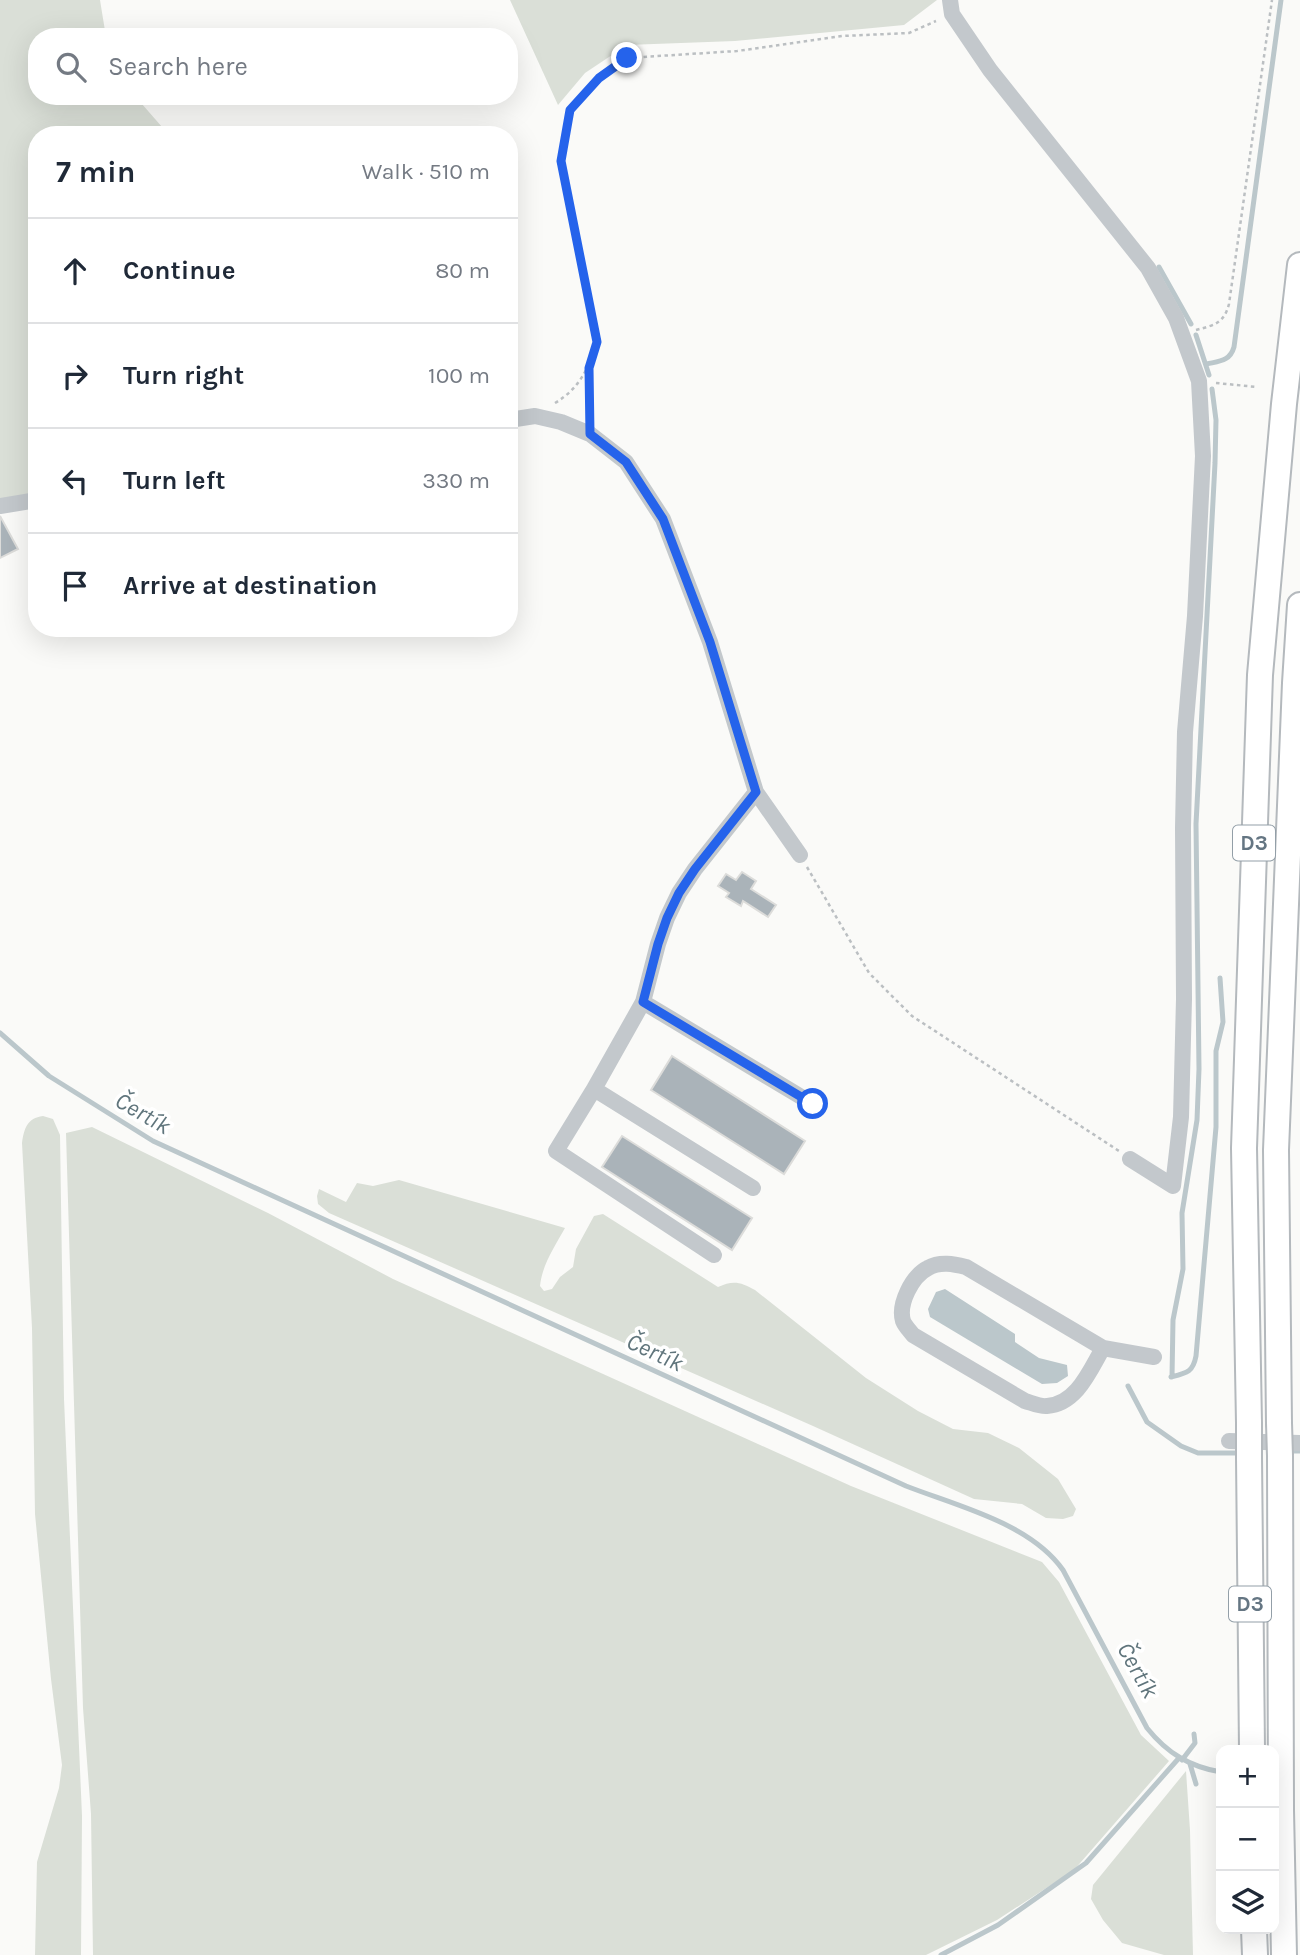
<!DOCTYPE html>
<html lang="en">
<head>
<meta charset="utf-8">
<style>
	body { margin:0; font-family:Karla,sans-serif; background:#f2f2f3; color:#1f2937 }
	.controls { position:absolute; right:21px; bottom:21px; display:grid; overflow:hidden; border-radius:14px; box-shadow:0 7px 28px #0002 }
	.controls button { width:63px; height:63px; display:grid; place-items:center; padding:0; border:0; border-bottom:2px solid #e0e1e3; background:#fff; color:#1f2937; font:35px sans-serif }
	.stop { position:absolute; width:21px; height:21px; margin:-16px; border:5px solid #2563eb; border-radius:50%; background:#fff }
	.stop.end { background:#2563eb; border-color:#fff; box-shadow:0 2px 7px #0008 }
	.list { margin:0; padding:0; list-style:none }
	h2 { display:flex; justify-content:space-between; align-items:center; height:91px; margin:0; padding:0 28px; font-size:30px }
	h2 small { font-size:23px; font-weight:400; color:#747a83 }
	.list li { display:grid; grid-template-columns:46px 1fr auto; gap:21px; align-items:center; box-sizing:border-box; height:105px; padding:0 28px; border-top:2px solid #e0e1e3 }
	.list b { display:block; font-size:26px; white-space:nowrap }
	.list em { font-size:23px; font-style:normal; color:#747a83 }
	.icon { flex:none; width:38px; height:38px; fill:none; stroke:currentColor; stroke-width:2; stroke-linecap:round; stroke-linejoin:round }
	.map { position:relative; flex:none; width:1300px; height:1955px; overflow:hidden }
	.search { position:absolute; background:#fff; box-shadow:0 7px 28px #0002; left:28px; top:28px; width:490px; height:77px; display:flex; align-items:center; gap:18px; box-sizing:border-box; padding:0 24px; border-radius:28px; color:#747a83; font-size:26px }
	.panel { position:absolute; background:#fff; box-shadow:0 7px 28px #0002; left:28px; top:126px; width:490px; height:511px; border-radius:28px }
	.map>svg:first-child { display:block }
	.green { fill:#dadfd7 }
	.water { fill:#bbc7cb }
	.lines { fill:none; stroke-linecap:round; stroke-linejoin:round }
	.stream { stroke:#bbc7cb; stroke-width:5 }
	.building { fill:#aab3b9; stroke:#dcdcda; stroke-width:2 }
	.highway-casing { stroke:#b4b9bd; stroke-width:28 }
	.path { stroke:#bbbfc2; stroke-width:2.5; stroke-dasharray:3.5 3.5; stroke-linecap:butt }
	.minor { stroke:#c3c8cc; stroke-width:16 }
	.highway { stroke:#fff; stroke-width:24 }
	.highway-bridge-casing { stroke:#b4b9bd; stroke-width:28; stroke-linecap:butt }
	.highway-bridge { stroke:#fff; stroke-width:24 }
	.route { stroke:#2563eb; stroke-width:9 }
	.labels { text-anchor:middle; stroke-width:7; stroke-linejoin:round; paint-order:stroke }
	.shield { fill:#fff; stroke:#939fa8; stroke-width:2 }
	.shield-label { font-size:21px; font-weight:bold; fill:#657683 }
	.water-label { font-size:24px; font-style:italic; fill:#60757c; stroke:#fff }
</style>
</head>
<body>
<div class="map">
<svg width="1300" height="1955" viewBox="0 0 1300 1955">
	<rect width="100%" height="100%" fill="#fafaf8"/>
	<!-- green -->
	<path class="green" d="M0,0H100L106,37H37V96H135L169,135H37V493L0,499Z
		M510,0H937L904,25L735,41L627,45L585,73L558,105Z
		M43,1116L53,1119L60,1135L64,1399L82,1816L81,1955H35L37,1862L59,1788L62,1765L51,1679L35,1514L32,1328L22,1143C24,1129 27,1118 43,1116Z
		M92,1127L268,1213L393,1279L851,1486L1042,1562L1059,1582L1141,1735L1169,1761L1074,1870L997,1920L926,1955H93L91,1814L83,1708L66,1133Z
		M399,1180L565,1228C555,1246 542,1265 540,1286L544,1291L552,1289L560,1277L573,1267L576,1249L594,1216L603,1214L718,1287C733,1280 741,1282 755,1290L866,1378L918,1411L953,1429L988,1433L1019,1448L1058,1479L1076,1509L1073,1516L1063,1519L1046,1518L1022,1504L974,1499L813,1426L329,1213L318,1204L317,1196L319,1189L346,1202L357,1183L373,1186Z
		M1186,1771L1190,1830L1193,1955H1164L1122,1943L1103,1920L1091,1899L1093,1885Z"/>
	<!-- water -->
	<path class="water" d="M945,1289L1015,1334V1342L1039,1358L1067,1365L1068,1376L1057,1383L1042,1384L930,1317L928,1309L936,1292Z"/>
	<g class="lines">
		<!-- stream -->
		<path class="stream" d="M1159,267L1191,324
			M1196,335L1209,375
			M1207,364C1220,361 1230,361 1234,347L1281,0
			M0,1033L49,1076L153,1141L906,1486C957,1506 1030,1523 1063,1570L1147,1728C1167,1753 1190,1767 1221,1772
			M1171,1377C1187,1373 1193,1372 1196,1356L1216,1127V1051L1223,1022L1220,978
			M1172,1377L1173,1320L1183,1269L1182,1213L1197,1120L1199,1069L1196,824L1215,463L1216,420L1212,389
			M1128,1386L1147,1422L1181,1446L1198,1453H1241
			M1286,1451H1300
			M1182,1760L1195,1743L1194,1734
			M1190,1764L1196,1784
			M941,1955L998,1925L1086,1863L1179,1758"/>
	</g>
	<!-- building -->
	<path class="building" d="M0,516L18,549L0,558Z
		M742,872L756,881L751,889L776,905L768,917L743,901L741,906L726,897L729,893L718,886L726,874L736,880Z
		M672,1056L805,1141L784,1174L651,1090Z
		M622,1136L752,1218L732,1250L602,1167Z"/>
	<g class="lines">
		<!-- highway casing -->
		<g class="highway-casing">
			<path id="highway" d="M1249,1423L1244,1148L1260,675L1284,404L1300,265
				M1279,1423L1276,1150L1295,683L1300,605
				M1280,1456L1281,1810L1284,1955
				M1249,1457L1252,1750
				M1254,1929L1255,1955"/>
		</g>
		<!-- path -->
		<path class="path" d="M1196,330C1215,325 1224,323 1229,304L1272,0
			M589,371L590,417
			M1216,383L1257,387
			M555,403C580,388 588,369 597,342L561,161L571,110L599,78L627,58L737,51L842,36L909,33L936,21
			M807,867L869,973L912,1016L1119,1151"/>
		<!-- minor -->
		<path class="minor" d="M950,0L952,14L990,70L1148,268L1176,318L1199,381L1203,456L1195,616L1185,732L1183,828L1184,999L1181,1117L1173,1186L1130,1159
			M509,420L535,416L561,422L590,434L626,462L663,519L710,642L756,792L800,855
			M0,506L37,500
			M643,1002L658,944L667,918L679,893L695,869L756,792
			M594,1089L556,1151L714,1255
			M753,1188L594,1089L643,1002L813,1104
			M1103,1348C1090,1370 1077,1404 1047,1406C1041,1407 1032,1403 1025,1401L913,1335C910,1331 905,1326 903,1321C898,1304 912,1276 928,1268C940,1261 954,1264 966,1267L1103,1348L1154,1357
			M1229,1441L1300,1443"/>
		<!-- highway -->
		<use href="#highway" class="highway"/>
		<!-- highway-bridge casing -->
		<g class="highway-bridge-casing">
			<path id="highway-bridge" d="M1279,1423L1280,1456
				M1249,1457V1423"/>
		</g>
		<!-- highway-bridge -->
		<use href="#highway-bridge" class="highway-bridge"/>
	</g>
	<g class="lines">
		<!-- route -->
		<path class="route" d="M627,58L599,78L570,110L561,161L597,342L589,368L590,434L626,462L663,519L710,642L756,792L695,869L679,893L667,918L658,944L643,1002L813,1104"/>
	</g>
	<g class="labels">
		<!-- shield labels -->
		<g class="shield">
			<rect x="1233" y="825.5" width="42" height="35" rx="5"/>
			<rect x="1229" y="1586.5" width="42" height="35" rx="5"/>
		</g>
		<g class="shield-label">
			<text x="1254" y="850">D3</text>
			<text x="1250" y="1611">D3</text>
		</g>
		<!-- water labels -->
		<g class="water-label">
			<text transform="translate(143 1113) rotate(30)" y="8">Čertík</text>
			<text transform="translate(655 1352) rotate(25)" y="8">Čertík</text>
			<text transform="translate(1138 1670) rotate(61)" y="8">Čertík</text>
		</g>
	</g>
</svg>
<div class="controls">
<button>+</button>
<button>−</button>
<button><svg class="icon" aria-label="layers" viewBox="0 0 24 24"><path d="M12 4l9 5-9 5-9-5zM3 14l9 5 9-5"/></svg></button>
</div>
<div class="stop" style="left:813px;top:1104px"></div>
<div class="stop end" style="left:627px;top:58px"></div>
<div class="search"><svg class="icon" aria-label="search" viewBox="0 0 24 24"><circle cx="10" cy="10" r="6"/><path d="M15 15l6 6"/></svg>Search here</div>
<section class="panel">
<h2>7 min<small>Walk · 510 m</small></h2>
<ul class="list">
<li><svg class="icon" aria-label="ahead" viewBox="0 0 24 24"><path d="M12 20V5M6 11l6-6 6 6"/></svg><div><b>Continue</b></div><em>80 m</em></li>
<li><svg class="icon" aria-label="right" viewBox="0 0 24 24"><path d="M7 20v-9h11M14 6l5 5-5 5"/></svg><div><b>Turn right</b></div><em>100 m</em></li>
<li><svg class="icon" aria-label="left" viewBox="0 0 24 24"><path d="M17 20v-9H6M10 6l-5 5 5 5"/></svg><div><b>Turn left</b></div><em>330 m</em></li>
<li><svg class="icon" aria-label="arrive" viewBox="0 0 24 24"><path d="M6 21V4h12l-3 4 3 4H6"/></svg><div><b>Arrive at destination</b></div></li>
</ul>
</section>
</div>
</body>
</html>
